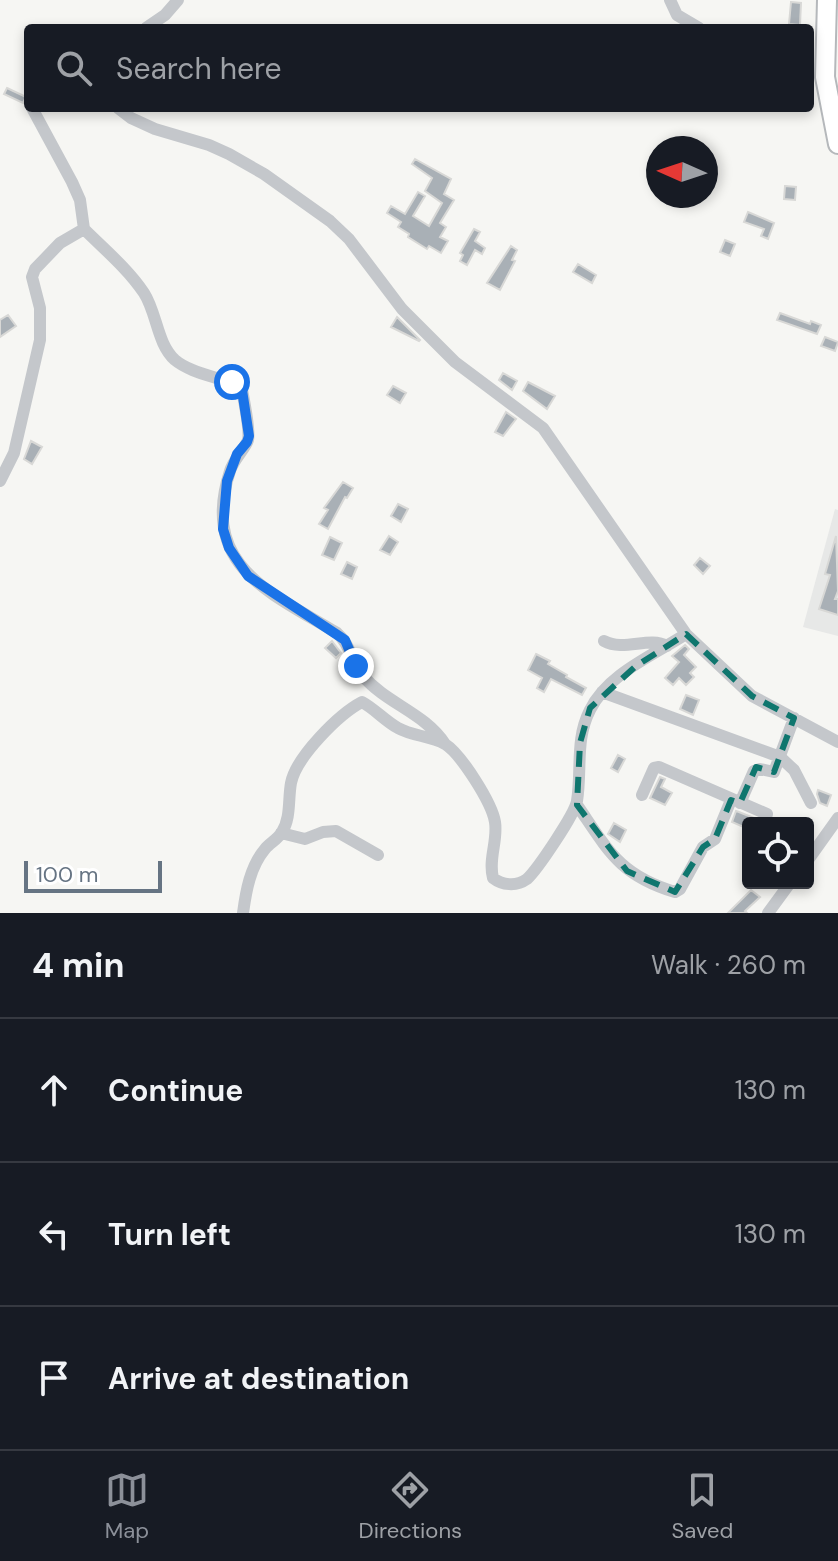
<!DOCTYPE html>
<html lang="en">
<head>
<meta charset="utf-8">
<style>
	body { margin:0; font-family:"DM Sans",sans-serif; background:#20242c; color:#f1f3f6 }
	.controls { position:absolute; right:24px; bottom:24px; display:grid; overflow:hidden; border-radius:8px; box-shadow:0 4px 12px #0003 }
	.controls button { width:72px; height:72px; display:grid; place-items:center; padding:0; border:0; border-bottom:2px solid #363941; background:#171b24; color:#f1f3f6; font:40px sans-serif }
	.compass { position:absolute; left:646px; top:136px; width:72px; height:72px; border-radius:50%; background:#171b24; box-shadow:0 4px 12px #0003; rotate:273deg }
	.scale { position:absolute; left:24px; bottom:20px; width:138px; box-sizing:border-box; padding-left:8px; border:4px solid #667483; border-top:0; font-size:22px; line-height:28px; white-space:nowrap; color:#667483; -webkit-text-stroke:6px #fff; paint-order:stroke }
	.stop { position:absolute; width:24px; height:24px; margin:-18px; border:6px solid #1a73e8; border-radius:50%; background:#fff }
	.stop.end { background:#1a73e8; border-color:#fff; box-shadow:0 2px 8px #0008 }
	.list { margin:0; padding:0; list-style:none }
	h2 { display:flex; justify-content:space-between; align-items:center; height:104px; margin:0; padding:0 32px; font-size:34px }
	h2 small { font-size:26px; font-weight:400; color:#9ea1a6 }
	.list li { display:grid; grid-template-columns:52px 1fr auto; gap:24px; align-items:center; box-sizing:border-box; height:144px; padding:0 32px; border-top:2px solid #363941 }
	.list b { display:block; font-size:30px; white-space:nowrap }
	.list em { font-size:26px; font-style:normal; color:#9ea1a6 }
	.icon { flex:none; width:44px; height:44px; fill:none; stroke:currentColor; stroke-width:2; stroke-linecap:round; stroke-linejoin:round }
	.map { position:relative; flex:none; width:838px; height:913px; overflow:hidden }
	.search { position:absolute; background:#171b24; box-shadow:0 4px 12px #0003; left:24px; right:24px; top:24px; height:88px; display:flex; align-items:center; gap:20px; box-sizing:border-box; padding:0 28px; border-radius:8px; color:#9ea1a6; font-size:30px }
	.sheet { height:536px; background:#171b24 }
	nav { display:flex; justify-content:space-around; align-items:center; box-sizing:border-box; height:112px; border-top:2px solid #363941; background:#171b24; font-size:22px; color:#9ea1a6 }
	nav a { display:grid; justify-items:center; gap:4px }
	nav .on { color:#8c9099 }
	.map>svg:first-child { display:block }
	.built { fill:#e7e8e7 }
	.building { fill:#a9b0b6; stroke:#d8d8d6; stroke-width:2 }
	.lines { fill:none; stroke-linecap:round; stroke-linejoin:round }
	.highway-casing { stroke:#b5b8bb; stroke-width:22 }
	.minor { stroke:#c4c7cb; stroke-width:12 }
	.highway { stroke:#fff; stroke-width:18 }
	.route { stroke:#1a73e8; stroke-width:10 }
	.marked { fill:none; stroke:#0f766e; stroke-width:6; stroke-dasharray:16 10; stroke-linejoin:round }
</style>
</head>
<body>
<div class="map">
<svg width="838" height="913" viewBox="0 0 838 913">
	<rect width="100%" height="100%" fill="#f6f6f3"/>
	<!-- built -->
	<path class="built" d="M835,509L838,510V636L803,627Z"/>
	<!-- building -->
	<path class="building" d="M791,2L801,3L800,25L789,24Z
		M7,88L26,97L23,103L4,94Z
		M415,159L451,179L444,194L454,200L440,223L446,227L440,237L448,241L441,253L429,246L427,249L408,237L409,234L398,227L401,222L387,213L391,206L405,214L418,192L425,196L413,216L429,226L442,203L425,191L432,178L412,164Z
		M785,186L796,187L795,200L784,199Z
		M748,212L774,223L768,239L761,236L764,229L744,222Z
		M474,229L480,232L475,241L485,248L482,254L475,250L467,265L460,261L463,255L460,253Z
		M725,240L735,244L730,256L720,252Z
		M511,246L517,250L512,260L515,261L500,290L487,283Z
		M578,264L596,275L592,283L573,272Z
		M780,313L810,324L811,321L821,325L817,334L777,320Z
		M8,315L16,326L0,337V320Z
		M397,317L420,340L419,341L391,327Z
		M825,337L838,342L835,351L821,346Z
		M503,373L517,381L512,390L499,380Z
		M528,382L555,396L547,409L523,391Z
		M393,386L406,393L400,403L387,395Z
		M506,412L516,419L503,436L495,432Z
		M31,441L42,447L32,464L24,459Z
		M343,482L353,488L347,498L345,497L328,529L319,524L328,510L324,508Z
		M398,504L408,509L401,522L391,516Z
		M389,536L398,542L390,555L380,550Z
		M836,536L838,591L835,599H838V615L819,609L830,575L825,574Z
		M330,537L342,543L334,560L322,555Z
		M700,558L710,566L703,574L694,565Z
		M347,562L357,567L352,579L341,574Z
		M332,641L341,653L336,658L325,648Z
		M685,645L689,649L684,655L696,667L690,673L694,677L686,685L679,678L673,685L665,678L679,662L672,656Z
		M536,654L550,661L548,664L567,675L566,677L586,688L582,695L551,679L544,692L537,688L542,678L528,670Z
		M686,695L699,700L693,715L680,709Z
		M618,755L625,759L618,772L611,768Z
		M660,777L665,779L661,787L672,793L665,805L650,798Z
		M818,790L831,795L827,806L820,803L817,794Z
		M736,811L739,812L766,823H748V829L732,822Z
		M614,823L626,830L620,842L608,834Z
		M751,890L760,897L745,911L747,913H728Z"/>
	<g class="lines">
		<!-- highway casing -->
		<g class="highway-casing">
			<path id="highway" d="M827,0L825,77L838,144"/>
		</g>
		<!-- minor -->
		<path class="minor" d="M670,0L677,15L699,28
			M146,28L165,15L178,0
			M118,108L131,118L155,129L209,145L229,154L264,174L330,221L349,239L402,309L455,362L543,428L686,634L752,696L838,742
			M84,229C104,249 128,269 144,293C157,313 157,344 175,360C194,376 231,378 242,390C244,400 250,431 248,440C245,449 233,460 230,471C199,566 271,593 337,633C351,645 352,663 363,676C387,704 425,713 445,744
			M0,481L14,453L40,340V308L32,277L35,269L60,243L84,229L80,200L72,182L32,108
			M604,641C624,652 649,636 667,646
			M602,692L780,757L794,770L811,803
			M642,795L654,768L659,767L767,814
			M740,803L754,771L760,769L774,772L794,718
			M577,805C608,850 619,875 675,892L680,889L703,847L715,839L731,800
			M281,833L305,839L323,832L336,831L378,855
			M808,860L838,818
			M243,913C246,891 250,867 265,849C270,843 278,839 282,832C291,818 288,799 291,783C296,757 339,714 362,702C375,709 385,721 398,728C412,736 431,736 445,744C461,754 492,803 495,822C498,841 488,859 493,878C502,885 516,887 527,879C537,870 575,814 577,801C582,770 575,739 590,710C607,674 654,655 686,634
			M768,913L790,883"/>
		<!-- highway -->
		<use href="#highway" class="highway"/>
	</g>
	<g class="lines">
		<!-- route -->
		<path class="route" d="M232,382L242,390L249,436L247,442L237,454L227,481L223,529L229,548L248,576L345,640L356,666"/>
	</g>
	<!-- marked area -->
	<path class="marked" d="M686,634L752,696L794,718L774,772L756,767L740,803L731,800L715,839L703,847L675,892L627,871L577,805L580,743L590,708L636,666Z"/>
</svg>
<div class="controls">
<button><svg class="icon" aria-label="locate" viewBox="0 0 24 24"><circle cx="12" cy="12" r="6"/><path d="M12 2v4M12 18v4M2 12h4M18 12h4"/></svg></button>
</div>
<svg class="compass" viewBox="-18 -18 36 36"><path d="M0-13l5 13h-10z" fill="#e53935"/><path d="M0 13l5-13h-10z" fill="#9ea1a6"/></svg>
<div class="scale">100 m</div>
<div class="stop" style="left:232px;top:382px"></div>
<div class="stop end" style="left:356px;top:666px"></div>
<div class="search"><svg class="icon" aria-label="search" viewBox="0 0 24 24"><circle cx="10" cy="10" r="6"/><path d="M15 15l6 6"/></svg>Search here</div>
</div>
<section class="sheet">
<h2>4 min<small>Walk · 260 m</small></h2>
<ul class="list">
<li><svg class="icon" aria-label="ahead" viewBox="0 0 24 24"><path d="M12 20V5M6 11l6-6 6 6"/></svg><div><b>Continue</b></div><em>130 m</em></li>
<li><svg class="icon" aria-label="left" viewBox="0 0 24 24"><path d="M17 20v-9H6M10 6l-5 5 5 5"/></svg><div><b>Turn left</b></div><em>130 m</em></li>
<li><svg class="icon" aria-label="arrive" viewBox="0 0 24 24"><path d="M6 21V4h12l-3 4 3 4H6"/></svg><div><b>Arrive at destination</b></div></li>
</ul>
</section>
<nav>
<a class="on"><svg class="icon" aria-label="map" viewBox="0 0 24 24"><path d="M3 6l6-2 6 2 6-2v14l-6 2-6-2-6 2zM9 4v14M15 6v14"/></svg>Map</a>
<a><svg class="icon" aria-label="directions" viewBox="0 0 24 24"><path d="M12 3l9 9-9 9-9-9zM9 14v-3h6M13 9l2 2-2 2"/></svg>Directions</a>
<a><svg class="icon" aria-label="saved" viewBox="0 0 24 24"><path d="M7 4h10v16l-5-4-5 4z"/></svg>Saved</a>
</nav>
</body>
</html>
